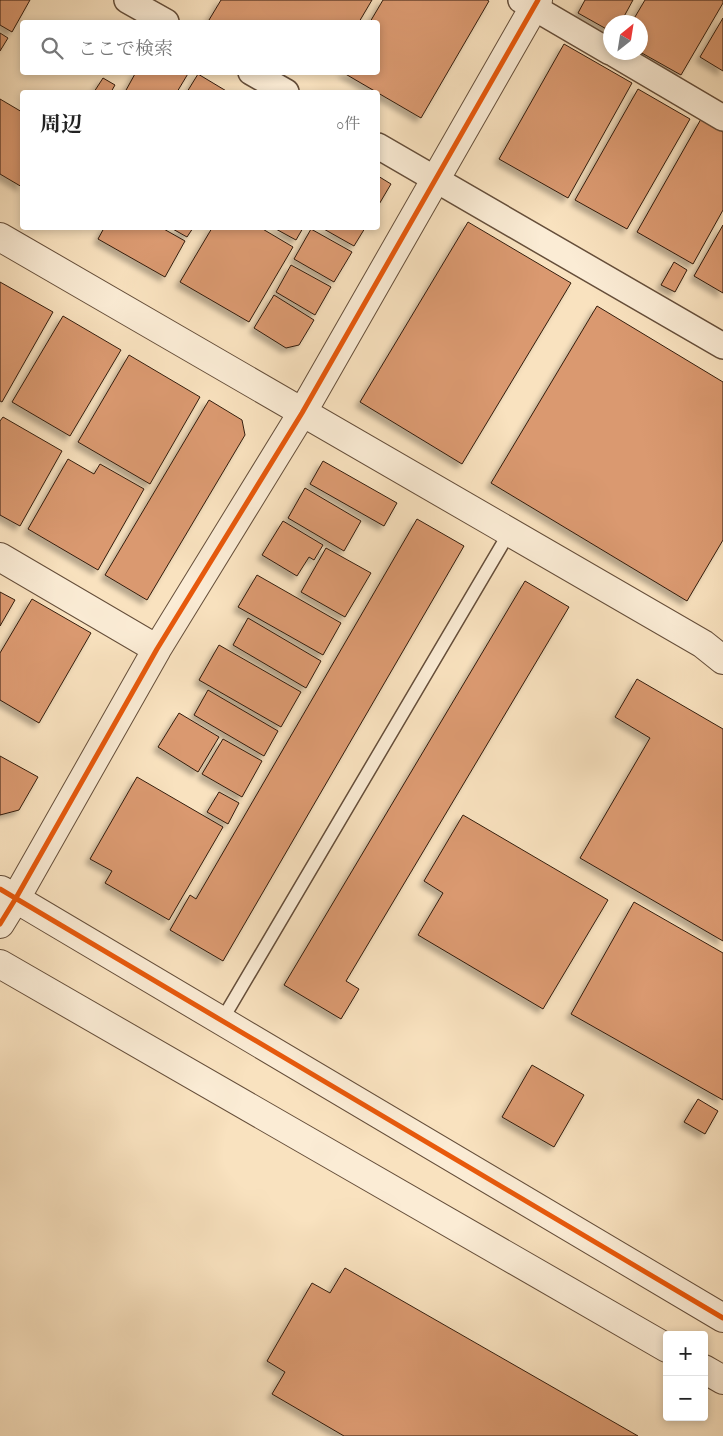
<!DOCTYPE html>
<html lang="ja">
<head>
<meta charset="utf-8">
<style>
	body { margin:0; font-family:"IM FELL English","Noto Serif JP",serif; background:#f6f6f6; color:#222 }
	.controls { position:absolute; right:15px; bottom:15px; display:grid; overflow:hidden; border-radius:5px; box-shadow:0 2px 8px #0003 }
	.controls button { width:45px; height:45px; display:grid; place-items:center; padding:0; border:0; border-bottom:1px solid #e0e0e0; background:#fff; color:#222; font:25px sans-serif }
	.compass { position:absolute; left:603px; top:15px; width:45px; height:45px; border-radius:50%; background:#fff; box-shadow:0 2px 8px #0003; rotate:30deg }
	.list { margin:0; padding:0; list-style:none }
	h2 { display:flex; justify-content:space-between; align-items:center; height:65px; margin:0; padding:0 20px; font-size:21px }
	h2 small { font-size:16px; font-weight:400; color:#767676 }
	.icon { flex:none; width:28px; height:28px; fill:none; stroke:currentColor; stroke-width:2; stroke-linecap:round; stroke-linejoin:round }
	.map { position:relative; flex:none; width:723px; height:1436px; overflow:hidden }
	.search { position:absolute; background:#fff; box-shadow:0 2px 8px #0003; left:20px; top:20px; width:360px; height:55px; display:flex; align-items:center; gap:12px; box-sizing:border-box; padding:0 18px; border-radius:5px; color:#767676; font-size:19px }
	.panel { position:absolute; background:#fff; box-shadow:0 2px 8px #0003; left:20px; top:90px; width:360px; height:140px; border-radius:5px }
	.map>svg:first-child { display:block }
	.building { fill:#da9970; stroke:#341d0e; filter:url(#shadow) }
	.lines { fill:none; stroke-linecap:round; stroke-linejoin:round }
	.service-casing { stroke:#654e3a; stroke-width:15 }
	.minor-casing { stroke:#654e3a; stroke-width:28 }
	.tertiary-casing { stroke:#654e3a; stroke-width:30 }
	.service { stroke:#fbecd5; stroke-width:12 }
	.minor { stroke:#fbecd5; stroke-width:25 }
	.tertiary { stroke:#fbecd5; stroke-width:28 }
	.cycleway-casing { stroke:#fbecd5; stroke-width:8 }
	.cycleway { stroke:#e8590c; stroke-width:5 }
</style>
</head>
<body>
<div class="map">
<svg width="723" height="1436" viewBox="0 0 723 1436">
	<defs>
		<filter id="shadow"><feDropShadow dx="-4.5" dy="4.5" stdDeviation="2.5" flood-color="#0004"/></filter>
	</defs>
	<rect width="100%" height="100%" fill="#f9e2bf"/>
	<filter id="stains"><feTurbulence type="fractalNoise" baseFrequency=".004" numOctaves="4"/><feColorMatrix values="0 0 0 0 .2 0 0 0 0 .09 0 0 0 0 .02 0 0 0 .5 -.17"/></filter>
	<radialGradient id="worn" r=".72"><stop offset=".6" stop-color="#630" stop-opacity="0"/><stop offset="1" stop-color="#630" stop-opacity=".3"/></radialGradient>
	<!-- building -->
	<path class="building" d="M0,0H30L12,32L0,25Z
		M221,0H372L359,22H213L209,20Z
		M383,0H487L489,1L421,118L342,72H378V22H370Z
		M585,0H633L621,22H610V31L578,13Z
		M645,0H723V3L681,75L640,52V22H632Z
		M723,18V71L700,57Z
		M0,33L8,38L0,51Z
		M564,44L632,83L568,198L499,159Z
		M136,72H189L177,92H125Z
		M198,74L228,92H187Z
		M103,78L115,85L111,92H94Z
		M638,89L690,119L627,229L575,200Z
		M0,99L22,112V187L0,174Z
		M701,119L723,132V210L693,264L637,232Z
		M378,176L391,184L378,206Z
		M468,222L571,283L462,464L360,402Z
		M723,225V293L694,276Z
		M104,228H162L185,241L165,277L98,239Z
		M171,228H193L187,237Z
		M212,228H261L293,247L249,322L180,282Z
		M274,228H303L296,240Z
		M322,228H365L354,246Z
		M311,229L352,252L334,282L294,259Z
		M674,262L687,270L675,292L661,285Z
		M291,265L331,287L315,315L276,292Z
		M0,282L53,312L2,402L0,401Z
		M274,295L314,320L299,345L286,348L254,328Z
		M597,306L723,382V540L687,601L491,483Z
		M63,316L121,350L70,436L12,402Z
		M129,355L200,397L150,484L78,442Z
		M209,400L242,420L245,435L147,600L105,575Z
		M3,417L62,451L20,526L0,515V421Z
		M68,459L94,474L100,464L144,489L98,570L28,529Z
		M323,461L397,503L384,526L310,484Z
		M305,488L361,521L344,551L288,518Z
		M417,519L464,546L223,961L170,930L190,895L196,899Z
		M283,521L323,545L314,560L309,557L297,576L262,555Z
		M326,548L371,573L345,617L301,592Z
		M257,575L341,623L323,655L238,607Z
		M525,581L569,607L346,981L359,989L341,1019L284,985Z
		M0,592L15,600L0,626Z
		M32,599L91,633L39,723L0,700V653Z
		M248,618L321,661L306,688L233,645Z
		M219,645L301,692L281,727L199,680Z
		M637,679L723,729V941L580,858L650,738L615,717Z
		M208,690L278,731L264,756L194,715Z
		M179,713L219,737L198,772L158,747Z
		M223,739L262,761L242,797L202,774Z
		M0,756L38,777L19,810L0,815Z
		M137,777L223,827L169,920L105,883L112,871L90,859Z
		M219,792L239,803L228,824L207,812Z
		M463,815L608,900L543,1009L418,935L443,893L424,881Z
		M634,902L723,953V1100L571,1014Z
		M532,1065L584,1095L554,1147L502,1117Z
		M698,1099L718,1111L705,1134L684,1122Z
		M345,1268L638,1436H344L272,1394L285,1372L267,1361L312,1283L330,1293Z"/>
	<g class="lines">
		<!-- service casing -->
		<g class="service-casing">
			<path id="service" d="M222,1020L509,533"/>
		</g>
		<!-- minor casing -->
		<g class="minor-casing">
			<path id="minor" d="M127,0L166,22
				M521,0L610,52
				M611,52L723,118
				M251,72L286,92
				M378,146L723,346"/>
		</g>
		<!-- tertiary casing -->
		<g class="tertiary-casing">
			<path id="tertiary" d="M0,237L703,644L723,660
				M0,557L157,649
				M1,890L723,1318
				M0,924L16,898L157,649L302,413L538,0
				M0,964L667,1348
				M704,1369L723,1380"/>
		</g>
		<!-- service -->
		<use href="#service" class="service"/>
		<!-- minor -->
		<use href="#minor" class="minor"/>
		<!-- tertiary -->
		<use href="#tertiary" class="tertiary"/>
		<!-- cycleway casing -->
		<g class="cycleway-casing">
			<path id="cycleway" d="M0,889L723,1318
				M0,924L16,898L157,649L302,413L538,0"/>
		</g>
		<!-- cycleway -->
		<use href="#cycleway" class="cycleway"/>
	</g>
	<rect width="100%" height="100%" filter="url(#stains)"/>
	<rect width="100%" height="100%" fill="url(#worn)"/>
</svg>
<div class="controls">
<button>+</button>
<button>−</button>
</div>
<svg class="compass" viewBox="-18 -18 36 36"><path d="M0-13l5 13h-10z" fill="#e53935"/><path d="M0 13l5-13h-10z" fill="#767676"/></svg>
<div class="search"><svg class="icon" aria-label="search" viewBox="0 0 24 24"><circle cx="10" cy="10" r="6"/><path d="M15 15l6 6"/></svg>ここで検索</div>
<section class="panel">
<h2>周辺<small>0件</small></h2>
<ul class="list">
</ul>
</section>
</div>
</body>
</html>
